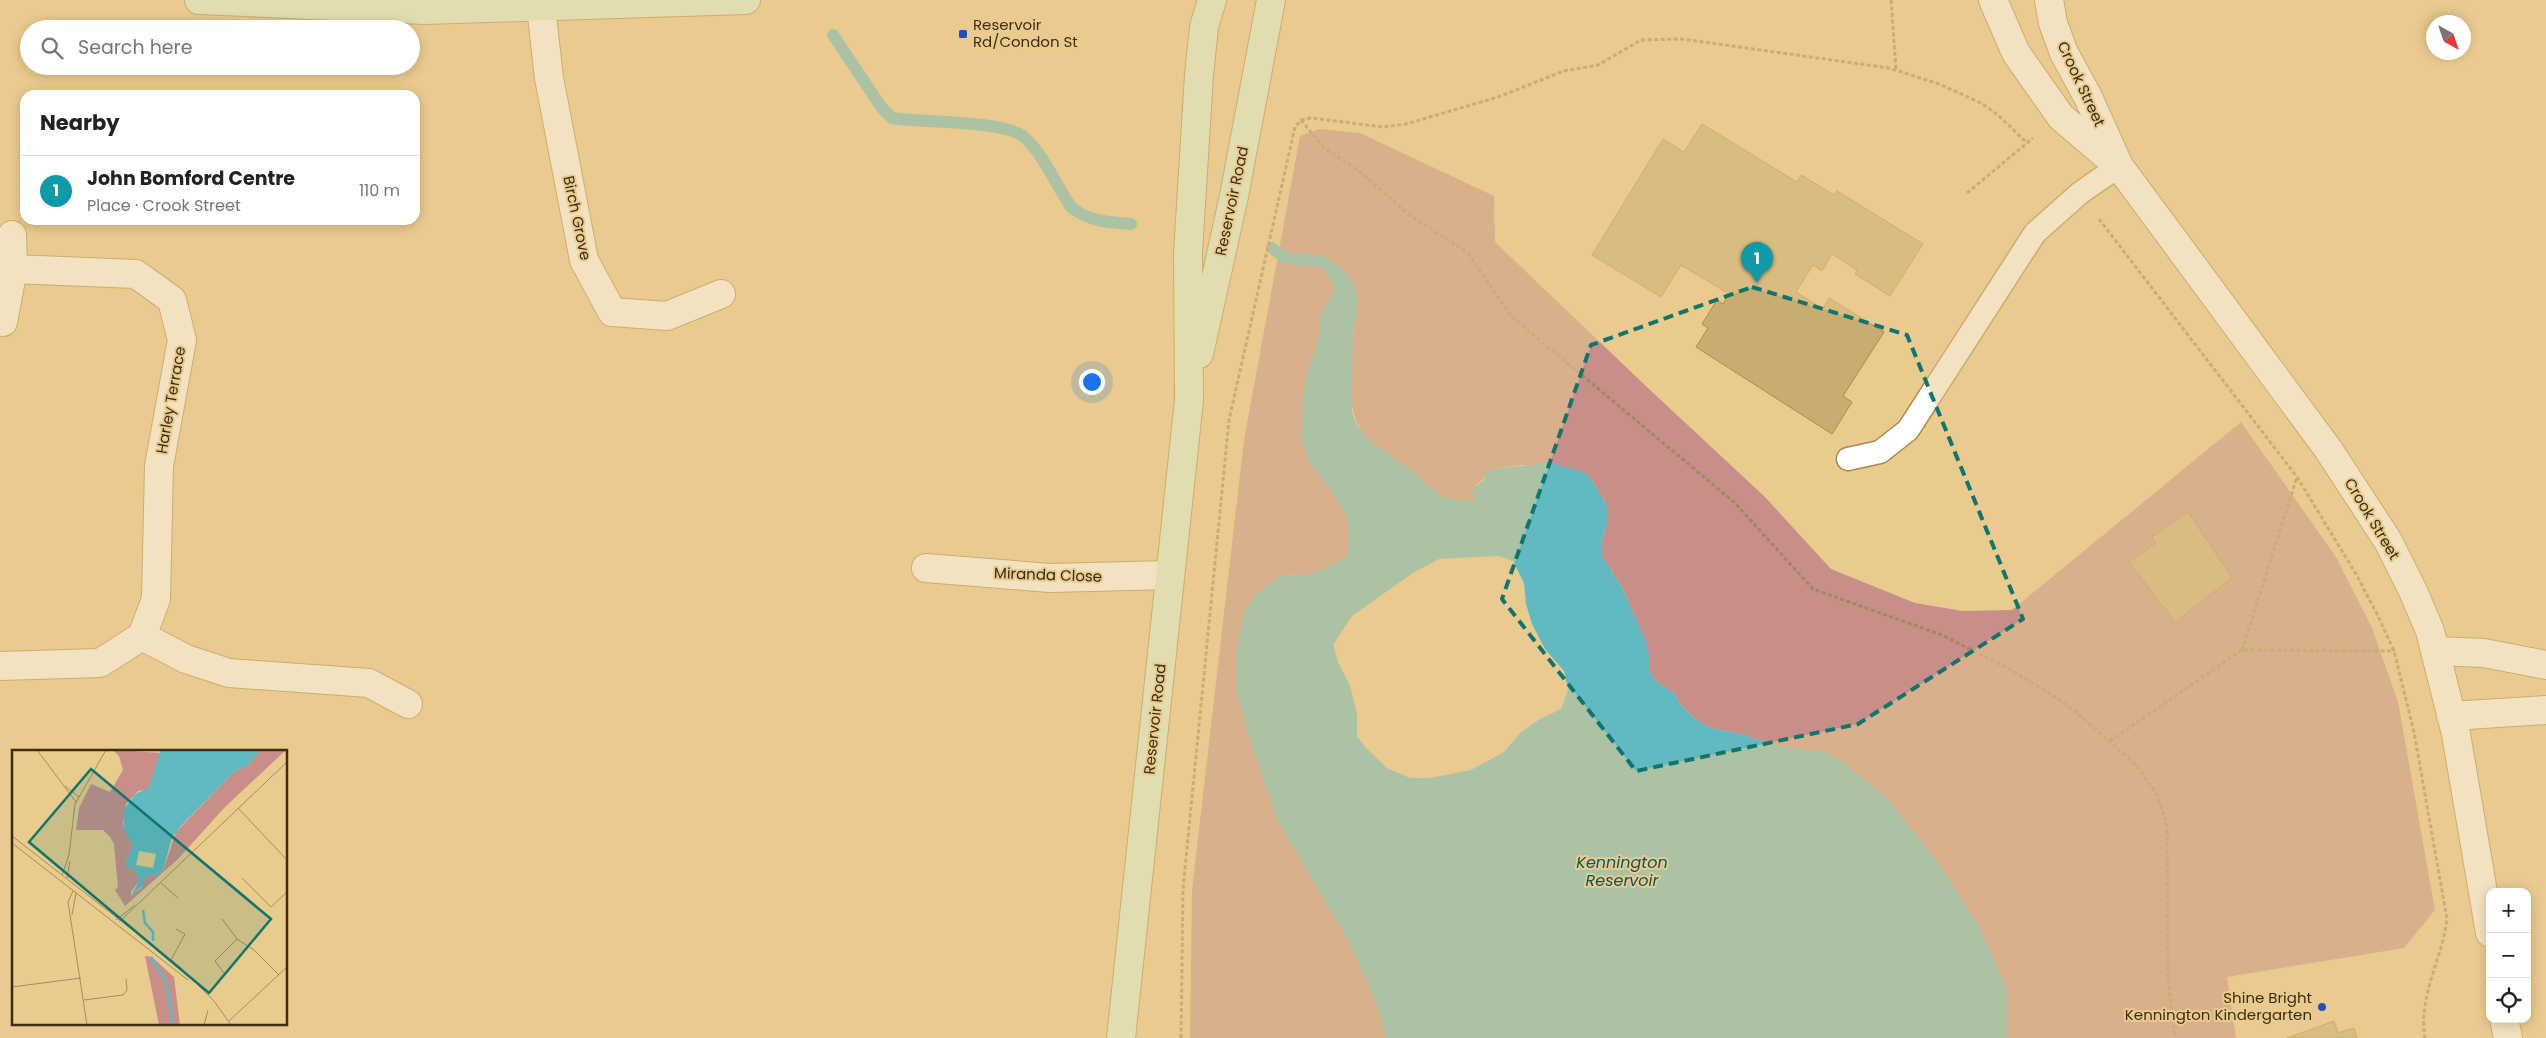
<!DOCTYPE html>
<html lang="en">
<head>
<meta charset="utf-8">
<style>
	body { margin:0; font-family:Poppins,sans-serif; background:#f6f6f6; color:#222 }
	.controls { position:absolute; right:15px; bottom:15px; display:grid; overflow:hidden; border-radius:10px; box-shadow:0 2px 12px #0003 }
	.controls button { width:45px; height:45px; display:grid; place-items:center; padding:0; border:0; border-bottom:1px solid #e0e0e0; background:#fff; color:#222; font:25px sans-serif }
	.compass { position:absolute; left:2426px; top:15px; width:45px; height:45px; border-radius:50%; background:#fff; box-shadow:0 2px 12px #0003; rotate:140deg }
	.you { position:absolute; left:1091px; top:381px; width:18px; height:18px; margin:-12px; border:4px solid #fff; border-radius:50%; background:#1a73e8; box-shadow:0 0 0 8px #1a73e833 }
	.badge { display:grid; place-items:center; width:32px; height:32px; border-radius:50%; background:#0b8043; color:#fff; font-size:16px; font-weight:700 }
	.pin { position:absolute; translate:-50% -41px; filter:drop-shadow(0 1px 2px #0008) }
	.pin::after { content:''; position:absolute; top:26px; width:18px; height:15px; background:inherit; clip-path:polygon(0 0,100% 0,50% 100%) }
	.list { margin:0; padding:0; list-style:none }
	h2 { display:flex; justify-content:space-between; align-items:center; height:65px; margin:0; padding:0 20px; font-size:21px }
	h2 small { font-size:16px; font-weight:400; color:#767676 }
	.list li { display:grid; grid-template-columns:32px 1fr auto; gap:15px; align-items:center; box-sizing:border-box; height:70px; padding:0 20px; border-top:1px solid #e0e0e0 }
	.list b { display:block; font-size:19px; white-space:nowrap }
	.list p { margin:0; font-size:16px; white-space:nowrap; color:#767676 }
	.list em { font-size:16px; font-style:normal; color:#767676 }
	.icon { flex:none; width:28px; height:28px; fill:none; stroke:currentColor; stroke-width:2; stroke-linecap:round; stroke-linejoin:round }
	.map { position:relative; flex:none; width:2546px; height:1038px; overflow:hidden }
	.search { position:absolute; background:#fff; box-shadow:0 2px 12px #0003; left:20px; top:20px; width:400px; height:55px; display:flex; align-items:center; gap:12px; box-sizing:border-box; padding:0 18px; border-radius:28px; color:#767676; font-size:19px }
	.panel { position:absolute; background:#fff; box-shadow:0 2px 12px #0003; left:20px; top:90px; width:400px; height:135px; border-radius:15px }
	.map>svg:first-child { display:block }
	.green { fill:#c88f8a }
	.water { fill:#62b9c1; fill-rule:evenodd }
	.lines { fill:none; stroke-linecap:round; stroke-linejoin:round }
	.stream { stroke:#62b9c1; stroke-width:12 }
	.building { fill:#c9ac70; stroke:#a98c51 }
	.service-casing { stroke:#a78a4e; stroke-width:25 }
	.minor-casing { stroke:#a78a4e; stroke-width:30 }
	.secondary-casing { stroke:#a78a4e; stroke-width:30 }
	.path { stroke:#a1895b; stroke-width:3; stroke-dasharray:4 2.5; stroke-linecap:butt }
	.service { stroke:#fff; stroke-width:22 }
	.minor { stroke:#fff; stroke-width:28 }
	.secondary { stroke:#d9f4d9; stroke-width:28 }
	.marked { fill:none; stroke:#0f766e; stroke-width:4; stroke-dasharray:10 6; stroke-linejoin:round }
	.poi-dot { fill:#234fbd; stroke:#eacb8e; stroke-width:2 }
	.labels { text-anchor:middle; stroke-width:4; stroke-linejoin:round; paint-order:stroke }
	.poi-label { font-size:15px; fill:#3a2e15; stroke:#eacb8e; text-anchor:start }
	.street-label { font-size:15px; fill:#3a2e15; stroke:#eacb8e }
	.water-label { font-size:16px; font-style:italic; fill:#05565c; stroke:#eacb8e }
	.inset-river { fill:none; stroke:#62b9c1; stroke-width:2.5 }
	.inset-road { fill:none; stroke:#a48c5e; stroke-width:1 }
	.view { fill:#0f766e; fill-opacity:0.15; stroke:#0f766e; stroke-width:2.5 }
	.inset-edge { fill:none; stroke:#3a2e15; stroke-width:2.5 }
</style>
</head>
<body>
<div class="map">
<svg width="2546" height="1038" viewBox="0 0 2546 1038">
	<rect width="100%" height="100%" fill="#eacb8e"/>
	<!-- green -->
	<path class="green" d="M1320,129L1360,133L1494,196L1495,242L1649,389L1765,497L1831,569L1915,603L1963,611L2012,610L2241,422L2336,557L2372,628L2398,702L2435,910L2404,948L2227,977L2236,1038H2007V988L1978,925L1942,868L1887,798L1823,752L1782,747L1740,734L1710,728L1694,718L1680,704L1674,693L1659,684L1649,671V655L1634,614L1621,585L1602,556V541L1607,524V506L1592,480L1584,473L1569,468L1522,465L1495,469L1476,485L1475,501C1436,502 1437,490 1410,469C1395,458 1377,449 1364,434C1342,407 1352,355 1355,323C1356,313 1358,302 1356,292C1355,285 1349,278 1346,272L1323,268L1334,286L1332,298L1321,313L1317,345L1308,369L1303,396L1333,493L1348,519V555L1331,566L1308,575L1281,576L1258,592L1244,612L1236,657V690L1251,742L1278,821L1350,944L1377,1004L1386,1038H1190L1192,890L1244,440L1300,136Z"/>
	<!-- water -->
	<path class="water" d="M1323,256C1338,264 1350,273 1356,290C1360,302 1356,316 1354,328C1353,350 1351,371 1352,393C1352,399 1351,409 1353,415C1361,441 1390,454 1410,469C1436,489 1437,502 1475,501L1472,489L1484,480L1486,473L1495,469L1550,463L1584,472L1592,480L1607,506V524L1602,541V556L1621,585L1645,639L1649,655V671L1659,684L1674,693L1680,704L1694,718L1710,728L1740,734L1782,747L1823,752L1841,761L1887,798L1942,868L1978,925L2007,988V1038H1386L1377,1004L1350,944L1278,821L1251,742L1236,690V657L1244,612L1258,592L1281,576L1308,575L1331,566L1348,555V519L1333,493L1310,464L1301,437L1303,396L1308,369L1317,345L1321,313L1332,298L1334,286L1319,261ZM1499,556L1513,561L1524,583L1526,604L1532,624L1545,649L1564,671L1568,690L1561,709L1540,719L1521,732L1504,752L1471,770L1430,778H1410L1387,768L1365,747L1357,736V714L1350,686L1338,662L1333,645L1352,616L1413,573L1439,559Z"/>
	<g class="lines">
		<!-- stream -->
		<path class="stream" d="M833,35L882,108L892,118C921,123 1005,120 1024,137C1044,155 1056,185 1071,207C1089,222 1109,222 1131,224
			M1272,248L1285,258L1319,261"/>
	</g>
	<!-- building -->
	<path class="building" d="M1702,124L1797,182L1801,175L1834,195L1837,191L1923,244L1890,296L1855,274L1857,270L1832,254L1822,271L1813,265L1796,292L1823,309L1829,298L1884,332L1843,396L1852,402L1832,434L1696,347L1708,328L1702,324L1717,300L1723,304L1729,294L1681,265L1661,297L1592,255L1663,139L1684,152Z
		M2188,512L2232,578L2175,622L2129,562L2156,543L2152,537Z
		M2334,1021L2338,1033L2354,1028L2357,1038H2287Z"/>
	<g class="lines">
		<!-- service casing -->
		<g class="service-casing">
			<path id="service" d="M1848,459L1880,452L1908,430L2035,233L2080,193L2119,166"/>
		</g>
		<!-- minor casing -->
		<g class="minor-casing">
			<path id="minor" d="M1993,0L2016,53L2061,117L2114,162
				M2049,0L2053,23L2064,53L2088,97L2119,166L2328,449L2388,541L2413,591L2430,631L2456,734L2490,933
				M541,7L549,78L584,260L612,312L667,316L721,294
				M3,322L13,269L12,235
				M926,568L1050,578L1170,575
				M142,636L186,659L229,673L369,683L408,704
				M2436,651L2484,653L2546,665
				M0,666L100,663L142,636L156,599L159,466L182,340L172,300L136,274L13,269
				M2451,716L2546,710
				M2504,1019L2508,1038"/>
		</g>
		<!-- secondary casing -->
		<g class="secondary-casing">
			<path id="secondary" d="M199,0L424,10L746,0
				M1199,354L1234,196L1271,0
				M1121,1038L1189,400L1188,253L1199,75L1204,27L1212,0"/>
		</g>
		<!-- path -->
		<path class="path" d="M1891,0L1896,70
			M1301,120L1324,148L1358,170L1408,214L1467,252L1512,317L1734,502L1813,589L1942,635L2011,670L2048,692L2076,712L2136,765L2156,793L2167,824L2168,980L2175,1038
			M1967,193L2033,138
			M2099,219L2297,477L2356,574L2378,616L2394,651L2414,732L2447,919C2442,960 2418,996 2425,1038
			M2242,650L2297,477
			M2110,741L2242,650L2395,651
			M1181,1038L1183,889L1229,420L1295,127L1301,120L1311,118L1383,127L1406,124L1498,97L1564,71L1598,65L1641,40L1682,39L1889,68L1939,84L1981,103L1998,115L2027,143"/>
		<!-- service -->
		<use href="#service" class="service"/>
		<!-- minor -->
		<use href="#minor" class="minor"/>
		<!-- secondary -->
		<use href="#secondary" class="secondary"/>
	</g>
	<!-- marked area -->
	<path d="M0 0H2546V1038H0ZM1752,287L1907,335L2023,619L1858,724L1636,771L1502,599L1591,345Z" fill="#eacb8e" fill-opacity=".55" fill-rule="evenodd"/>
	<path class="marked" d="M1752,287L1907,335L2023,619L1858,724L1636,771L1502,599L1591,345Z"/>
	<!-- markers -->
	<g class="poi-dot">
		<rect x="958" y="29" width="10" height="10" rx="2.5"/>
		<circle cx="2322" cy="1007" r="5"/>
	</g>
	<g class="labels">
		<!-- poi labels -->
		<g class="poi-label">
			<text x="973" y="30">Reservoir<tspan x="973" dy="17">Rd/Condon St</tspan></text>
			<text x="2312" y="1003" text-anchor="end">Shine Bright<tspan x="2312" dy="17">Kennington Kindergarten</tspan></text>
		</g>
		<!-- street labels -->
		<g class="street-label">
			<text transform="translate(2081 84) rotate(65)" y="5">Crook Street</text>
			<text transform="translate(1232 201) rotate(-78)" y="5">Reservoir Road</text>
			<text transform="translate(577 218) rotate(78)" y="5">Birch Grove</text>
			<text transform="translate(171 400) rotate(-80)" y="5">Harley Terrace</text>
			<text transform="translate(2372 519) rotate(59)" y="5">Crook Street</text>
			<text transform="translate(1048 575) rotate(2)" y="5">Miranda Close</text>
			<text transform="translate(1155 719) rotate(-84)" y="5">Reservoir Road</text>
		</g>
		<!-- water labels -->
		<g class="water-label">
			<text x="1622" y="868">Kennington<tspan x="1622" dy="18">Reservoir</tspan></text>
		</g>
	</g>
	<!-- overview -->
	<g transform="translate(12 750)">
		<rect width="275" height="275" fill="#eacb8e"/>
		<path d="M101,0L150,3L136,40L126,41L114,54L111,74L121,96L113,115L124,121L127,131L119,142V146L129,138L135,124L143,126L151,121L164,82L222,22L236,15L249,0H274L213,57L166,109L113,156L103,140L106,137L102,94L98,87L91,80H64L67,58L79,34L98,42L111,20L107,6ZM133,206L140,207L162,227L168,275H147Z" fill="#c88f8a"/>
		<path d="M149,0H249L236,15L222,22L168,77L159,90L151,121L143,126L135,124L131,135L119,146L127,131L124,121L113,115L121,96L112,80V60L123,44L137,38ZM127,101L144,104L141,118L124,115Z" fill="#62b9c1" fill-rule="evenodd"/>
		<path class="inset-river" d="M131,160L133,173L141,182V191M139,207L155,234L161,275"/>
		<path class="inset-road" d="M25,0L64,52M53,36L67,47M226,58L275,110M0,86L168,217L202,251L219,275M0,93L176,230M50,125L57,105L63,54L94,0M55,128L58,111M230,128L259,157L275,142M149,133L166,148M61,141L56,152L75,275M60,165L64,143M210,169L225,189M104,170L123,155M107,172L275,12M159,210L173,184L164,179M212,223L203,211L225,189L242,200L267,225M0,237L69,228M72,250L111,245L115,240L114,229M217,271L275,217M192,275L196,260"/>
		<path class="view" d="M79,19L259,169L197,243L17,92Z"/>
		<rect width="275" height="275" class="inset-edge"/>
	</g>
</svg>
<div class="controls">
<button>+</button>
<button>−</button>
<button><svg class="icon" aria-label="locate" viewBox="0 0 24 24"><circle cx="12" cy="12" r="6"/><path d="M12 2v4M12 18v4M2 12h4M18 12h4"/></svg></button>
</div>
<svg class="compass" viewBox="-18 -18 36 36"><path d="M0-13l5 13h-10z" fill="#e53935"/><path d="M0 13l5-13h-10z" fill="#767676"/></svg>
<div class="you"></div>
<div class="pin badge" style="left:1757px;top:283px;background:#0f9aa8">1</div>
<div class="search"><svg class="icon" aria-label="search" viewBox="0 0 24 24"><circle cx="10" cy="10" r="6"/><path d="M15 15l6 6"/></svg>Search here</div>
<section class="panel">
<h2>Nearby<small></small></h2>
<ul class="list">
<li><span class="badge" style="background:#0f9aa8">1</span><div><b>John Bomford Centre</b><p>Place · Crook Street</p></div><em>110 m</em></li>
</ul>
</section>
</div>
</body>
</html>
